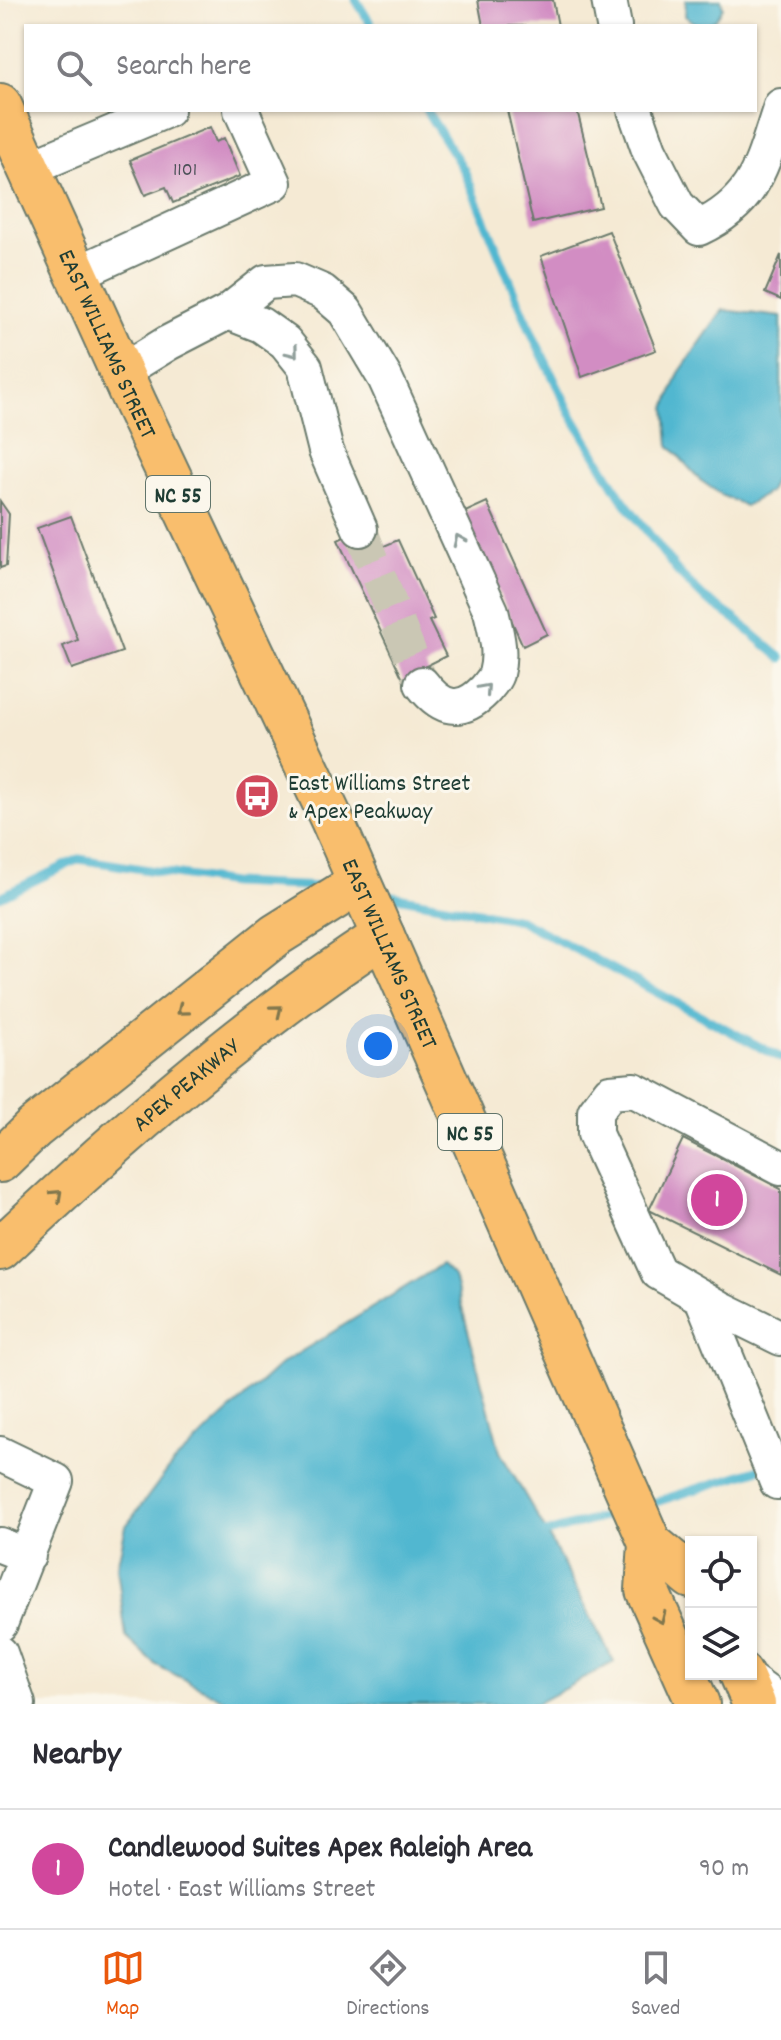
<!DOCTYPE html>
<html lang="en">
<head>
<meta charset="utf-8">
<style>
	body { margin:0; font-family:Dekko,sans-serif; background:#f7f7f7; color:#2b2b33 }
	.controls { position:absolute; right:24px; bottom:24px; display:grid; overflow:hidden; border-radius:0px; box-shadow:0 2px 6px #0004 }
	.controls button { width:72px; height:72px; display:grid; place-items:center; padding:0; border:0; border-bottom:2px solid #e1e1e2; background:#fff; color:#2b2b33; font:40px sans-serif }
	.you { position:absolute; left:378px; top:1046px; width:28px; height:28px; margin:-20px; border:6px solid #fff; border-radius:50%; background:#1a73e8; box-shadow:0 0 0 12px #1a73e833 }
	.badge { display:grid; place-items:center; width:52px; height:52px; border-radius:50%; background:#ea580c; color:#fff; font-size:26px; font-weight:700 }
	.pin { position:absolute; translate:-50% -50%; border:4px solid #fff; box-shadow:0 2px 8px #0006 }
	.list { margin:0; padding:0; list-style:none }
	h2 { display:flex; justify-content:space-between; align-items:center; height:104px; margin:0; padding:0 32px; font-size:34px }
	h2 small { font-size:26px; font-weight:400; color:#7c7c81 }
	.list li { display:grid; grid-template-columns:52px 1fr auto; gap:24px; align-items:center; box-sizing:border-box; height:120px; padding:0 32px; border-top:2px solid #e1e1e2 }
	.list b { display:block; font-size:30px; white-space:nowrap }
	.list p { margin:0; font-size:26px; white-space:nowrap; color:#7c7c81 }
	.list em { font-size:26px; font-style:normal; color:#7c7c81 }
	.icon { flex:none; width:44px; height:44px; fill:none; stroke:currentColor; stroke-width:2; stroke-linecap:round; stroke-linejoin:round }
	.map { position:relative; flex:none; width:781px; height:1704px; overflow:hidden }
	.search { position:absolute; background:#fff; box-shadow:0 2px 6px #0004; left:24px; right:24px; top:24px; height:88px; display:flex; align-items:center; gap:20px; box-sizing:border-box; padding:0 28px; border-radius:0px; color:#7c7c81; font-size:30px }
	.sheet { height:224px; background:#fff }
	nav { display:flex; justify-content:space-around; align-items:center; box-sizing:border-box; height:112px; border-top:2px solid #e1e1e2; background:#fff; font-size:22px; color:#7c7c81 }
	nav a { display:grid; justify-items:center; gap:4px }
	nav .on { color:#ea580c }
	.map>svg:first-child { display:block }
	.water { fill:#51b7d0; stroke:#387a82; stroke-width:2 }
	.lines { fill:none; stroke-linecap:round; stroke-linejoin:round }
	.stream { stroke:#51b7d0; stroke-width:9 }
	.building { fill:#d28dc3 }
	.minor-tunnel { stroke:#cac7b4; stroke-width:34; stroke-dasharray:34 17; stroke-linecap:butt }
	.minor-casing { stroke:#6a7a6c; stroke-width:38 }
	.major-casing { stroke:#6a7a6c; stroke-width:46 }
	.minor { stroke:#fff; stroke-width:34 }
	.major { stroke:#f9be6d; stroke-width:42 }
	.oneway { stroke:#8f9e9a }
	.oneway2 { stroke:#81774e }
	.labels { text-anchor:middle; stroke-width:6; stroke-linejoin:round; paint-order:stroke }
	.number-label { font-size:20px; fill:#4c5158 }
	.shield { fill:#fbf7ec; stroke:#61756b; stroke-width:2 }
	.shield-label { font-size:22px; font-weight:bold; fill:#1f3d34 }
	.street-label { font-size:24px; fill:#1f3d34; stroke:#fbf7ec }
	.poi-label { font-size:24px; fill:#1f3d34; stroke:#fbf7ec; text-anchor:start }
</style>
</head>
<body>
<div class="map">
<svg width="781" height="1704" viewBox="0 0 781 1704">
	<rect width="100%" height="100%" fill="#fbf7ec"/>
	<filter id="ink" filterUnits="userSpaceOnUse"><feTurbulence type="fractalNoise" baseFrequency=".0125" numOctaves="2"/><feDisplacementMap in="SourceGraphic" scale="16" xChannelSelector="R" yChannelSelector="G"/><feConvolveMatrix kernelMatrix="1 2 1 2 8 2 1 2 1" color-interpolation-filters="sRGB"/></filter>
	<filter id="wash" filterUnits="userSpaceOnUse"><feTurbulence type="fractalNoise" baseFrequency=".006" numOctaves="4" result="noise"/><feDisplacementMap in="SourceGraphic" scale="32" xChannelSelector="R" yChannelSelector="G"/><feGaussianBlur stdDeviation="1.8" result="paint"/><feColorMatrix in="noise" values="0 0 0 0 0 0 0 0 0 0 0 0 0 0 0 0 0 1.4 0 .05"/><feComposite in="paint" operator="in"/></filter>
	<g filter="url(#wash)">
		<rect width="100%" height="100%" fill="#f5ead4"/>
		<!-- water -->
		<path class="water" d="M686,0H721L723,7C713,28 703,31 685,16Z
			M723,310L781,317V463L769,492L745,506L723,496L700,480L669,445L666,408L679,373Z
			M441,1265L454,1277L500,1452L547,1533L614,1662L536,1704H233L156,1665L126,1637L117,1567L126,1526L173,1463L281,1364Z"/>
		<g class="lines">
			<!-- stream -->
			<path class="stream" d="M356,0L372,26
				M426,110L464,170L534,338L571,414L621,497L677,571L703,597L735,619L781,658
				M376,893L520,920L781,1058
				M0,897L79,859L231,883L322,887
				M643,1506L763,1468
				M535,1532L547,1533L625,1511"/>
		</g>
		<g id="blocks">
			<!-- building -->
			<path class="building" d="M478,0H553L558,26H483Z
				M507,110H577L601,207L533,223Z
				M210,127L216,142L224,138L240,176L173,203L166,187L145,195L130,160Z
				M609,231L656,350L582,377L541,256Z
				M781,255V300L765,293Z
				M0,501L9,514L6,566L0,568Z
				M487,502L547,634L523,646L463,513Z
				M71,516L122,652L72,669L63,646L78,640L37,528Z
				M366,526L377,549L398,540L434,619L429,621L446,656L426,666L431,679L408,690L338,540Z
				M683,1139L781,1189V1275L649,1210Z"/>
		</g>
	</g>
	<g filter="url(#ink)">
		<use href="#blocks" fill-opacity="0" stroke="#6a7a6c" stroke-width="2"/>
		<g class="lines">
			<!-- minor-tunnel -->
			<path class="minor-tunnel" d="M360,529L422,684"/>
			<!-- minor casing -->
			<g class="minor-casing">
				<path id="minor" d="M609,0L614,26
					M635,110L649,150L677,205L699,228C758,200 762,162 781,106
					M29,168L167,110
					M76,274L274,183L241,110
					M228,312L261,325L285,342L305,367L326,451L360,529
					M121,372L168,343L228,312L266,282L295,280L323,292L345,311L385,378L491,611C496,633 502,652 496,674C494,680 489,685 485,690C461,715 441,709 422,684
					M781,1168L634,1090L610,1092L595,1112V1134L658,1272L720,1308L781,1338
					M702,1298L777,1482L781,1481
					M0,1454L56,1481L0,1624
					M0,1545L28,1556
					M0,1653L18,1704
					M741,1674L771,1696L781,1700"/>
			</g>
			<!-- major casing -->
			<g class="major-casing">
				<g id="major">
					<path id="s1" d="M0,105L135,403L332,820L650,1543L647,1590L698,1704"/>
					<path d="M0,1161L34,1128L276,935L359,883"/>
					<path id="s2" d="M0,1249C119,1137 246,1025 383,936"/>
					<path d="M650,1543L691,1577"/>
					<path d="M741,1674L754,1704"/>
				</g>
			</g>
			<!-- minor -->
			<use href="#minor" class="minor"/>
			<!-- major -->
			<use href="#major" class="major"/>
		</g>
		<!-- one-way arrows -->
		<defs><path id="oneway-chevron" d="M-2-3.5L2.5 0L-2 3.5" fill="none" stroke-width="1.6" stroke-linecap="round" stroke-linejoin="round" transform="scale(2)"/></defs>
		<g class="oneway">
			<use href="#oneway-chevron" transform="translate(293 352) rotate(51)"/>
			<use href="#oneway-chevron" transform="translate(459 540) rotate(-114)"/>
			<use href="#oneway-chevron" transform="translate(485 689) rotate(-48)"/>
		</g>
		<g class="oneway2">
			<use href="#oneway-chevron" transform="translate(182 1010) rotate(141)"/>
			<use href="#oneway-chevron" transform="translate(277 1010) rotate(-39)"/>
			<use href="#oneway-chevron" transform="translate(57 1195) rotate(-43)"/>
			<use href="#oneway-chevron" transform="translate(660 1618) rotate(66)"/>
		</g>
	</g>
	<!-- icons -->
	<defs>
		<g id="bus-disc" transform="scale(2.3)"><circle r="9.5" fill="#d1495b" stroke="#fbf7ec"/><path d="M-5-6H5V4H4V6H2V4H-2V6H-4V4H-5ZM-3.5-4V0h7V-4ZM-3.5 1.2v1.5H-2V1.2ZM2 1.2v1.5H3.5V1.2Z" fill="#fff"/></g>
	</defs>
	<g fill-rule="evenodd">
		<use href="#bus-disc" x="257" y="796"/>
	</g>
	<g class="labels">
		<!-- number labels -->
		<g class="number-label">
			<text x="185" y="175">1101</text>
		</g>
		<!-- shield labels -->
		<g class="shield">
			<rect x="146" y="476" width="64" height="36" rx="6"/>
			<rect x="438" y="1114" width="64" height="36" rx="6"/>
		</g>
		<g class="shield-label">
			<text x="178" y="502">NC 55</text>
			<text x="470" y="1140">NC 55</text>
		</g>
		<!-- street labels -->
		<g class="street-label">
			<text dy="8" stroke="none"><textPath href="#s1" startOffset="262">EAST WILLIAMS STREET</textPath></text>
			<text dy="8" stroke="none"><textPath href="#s1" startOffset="934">EAST WILLIAMS STREET</textPath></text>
			<text dy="8" stroke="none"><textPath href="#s2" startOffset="248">APEX PEAKWAY</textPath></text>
		</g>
		<!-- poi labels -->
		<g class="poi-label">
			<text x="288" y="790">East Williams Street<tspan x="288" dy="28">&amp; Apex Peakway</tspan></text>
		</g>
	</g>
</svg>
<div class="controls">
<button><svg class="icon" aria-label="locate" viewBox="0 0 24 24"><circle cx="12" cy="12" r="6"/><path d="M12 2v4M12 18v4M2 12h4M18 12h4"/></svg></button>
<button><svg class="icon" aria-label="layers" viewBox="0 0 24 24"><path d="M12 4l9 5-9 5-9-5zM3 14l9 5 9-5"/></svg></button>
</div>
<div class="you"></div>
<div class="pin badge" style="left:717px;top:1200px;background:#d1479c">1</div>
<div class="search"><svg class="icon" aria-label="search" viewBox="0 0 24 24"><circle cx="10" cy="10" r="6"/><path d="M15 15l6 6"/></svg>Search here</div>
</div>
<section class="sheet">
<h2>Nearby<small></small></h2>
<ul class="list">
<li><span class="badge" style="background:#d1479c">1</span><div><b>Candlewood Suites Apex Raleigh Area</b><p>Hotel · East Williams Street</p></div><em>90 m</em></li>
</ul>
</section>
<nav>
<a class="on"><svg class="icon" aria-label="map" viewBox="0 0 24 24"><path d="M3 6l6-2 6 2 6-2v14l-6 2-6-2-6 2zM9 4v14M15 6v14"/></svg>Map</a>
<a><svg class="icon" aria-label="directions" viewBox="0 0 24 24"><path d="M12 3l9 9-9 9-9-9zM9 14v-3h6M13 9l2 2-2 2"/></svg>Directions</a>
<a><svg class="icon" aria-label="saved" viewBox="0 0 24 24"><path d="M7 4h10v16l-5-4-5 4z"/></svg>Saved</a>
</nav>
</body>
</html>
